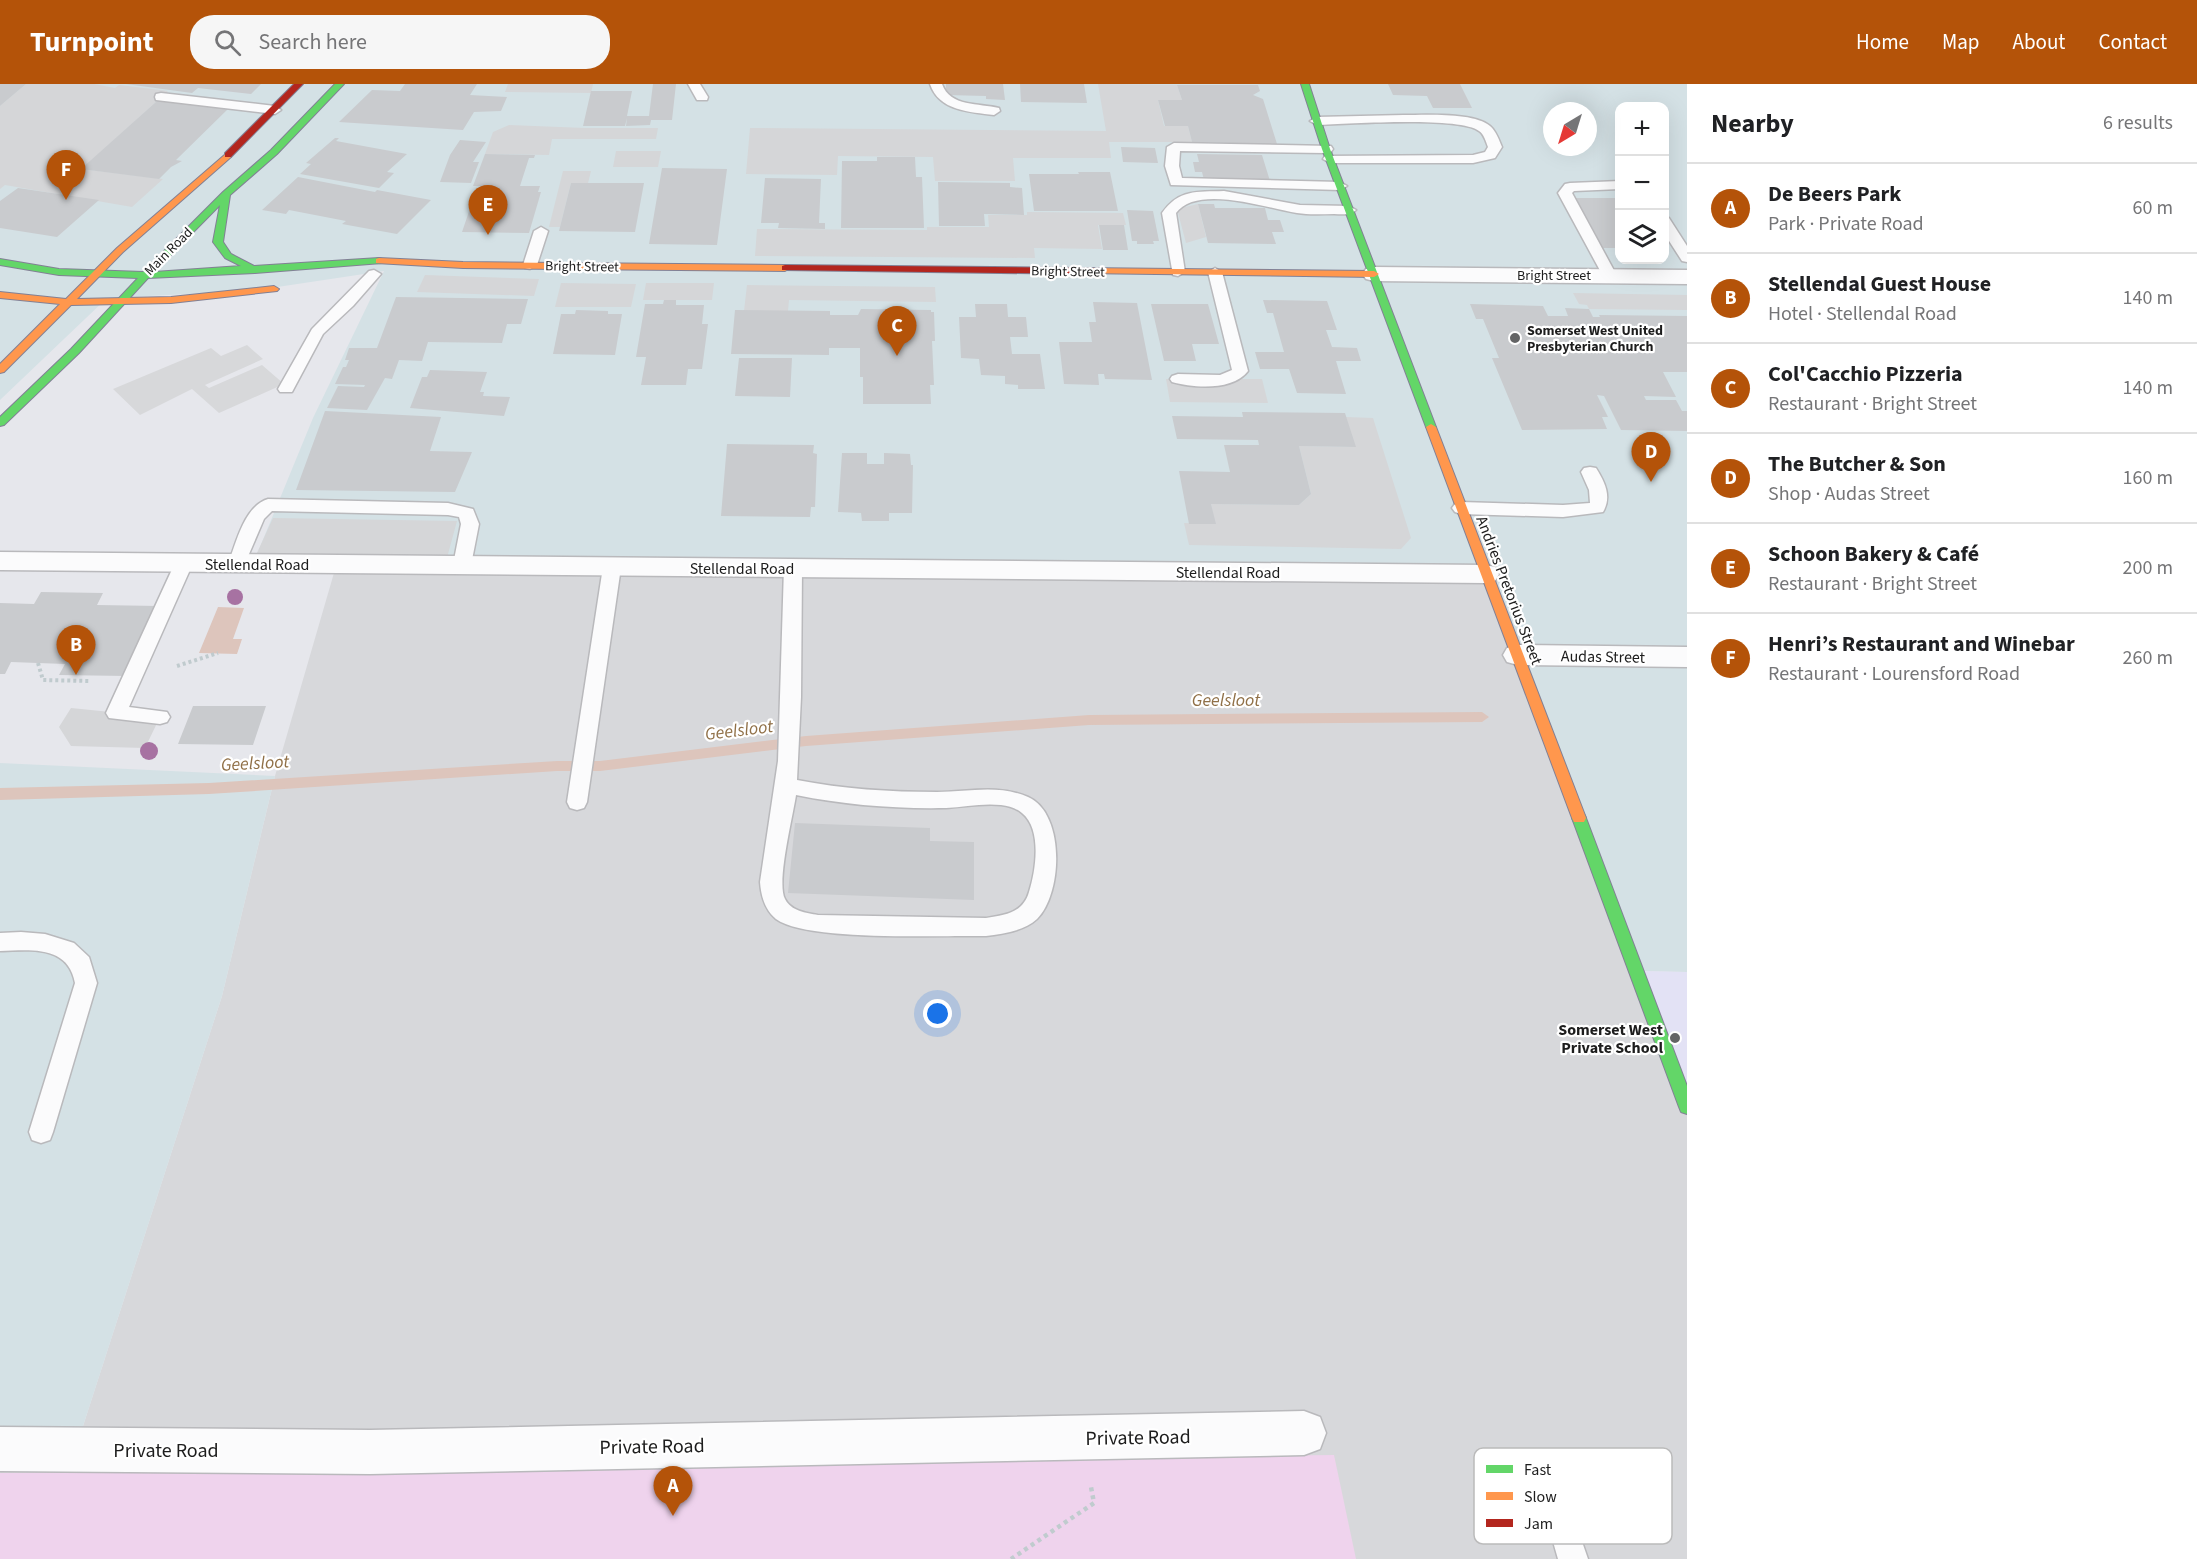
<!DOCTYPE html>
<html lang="en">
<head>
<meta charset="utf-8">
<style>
	body { margin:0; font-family:"Source Sans 3",sans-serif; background:#f6f6f6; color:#202124 }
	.controls { position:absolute; right:18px; top:18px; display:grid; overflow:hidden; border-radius:12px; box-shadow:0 6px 24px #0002 }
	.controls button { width:54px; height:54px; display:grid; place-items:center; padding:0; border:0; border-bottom:2px solid #e0e0e0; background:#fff; color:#202124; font:30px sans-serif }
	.compass { position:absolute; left:1543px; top:18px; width:54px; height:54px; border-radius:50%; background:#fff; box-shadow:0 6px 24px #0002; rotate:218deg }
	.you { position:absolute; left:938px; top:930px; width:21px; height:21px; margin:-15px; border:4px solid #fff; border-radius:50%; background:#1a73e8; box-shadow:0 0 0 9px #1a73e833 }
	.badge { display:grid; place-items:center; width:39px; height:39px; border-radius:50%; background:#b45309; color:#fff; font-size:20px; font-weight:700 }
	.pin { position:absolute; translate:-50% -50px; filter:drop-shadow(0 2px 3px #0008) }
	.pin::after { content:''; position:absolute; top:32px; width:21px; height:18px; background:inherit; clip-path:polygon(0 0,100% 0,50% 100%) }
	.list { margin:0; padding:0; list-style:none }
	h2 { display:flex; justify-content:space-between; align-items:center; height:78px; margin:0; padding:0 24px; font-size:26px }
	h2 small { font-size:20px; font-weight:400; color:#757577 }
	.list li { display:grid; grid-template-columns:39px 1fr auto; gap:18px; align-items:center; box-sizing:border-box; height:90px; padding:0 24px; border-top:2px solid #e0e0e0 }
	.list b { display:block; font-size:22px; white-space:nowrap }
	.list p { margin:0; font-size:20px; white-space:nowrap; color:#757577 }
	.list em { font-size:20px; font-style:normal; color:#757577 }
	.icon { flex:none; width:33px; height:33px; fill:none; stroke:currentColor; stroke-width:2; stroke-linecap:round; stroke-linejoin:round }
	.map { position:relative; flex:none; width:1687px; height:1475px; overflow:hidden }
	header { display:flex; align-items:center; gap:36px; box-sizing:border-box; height:84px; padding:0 30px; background:#b45309; color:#fff }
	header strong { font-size:28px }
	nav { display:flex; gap:33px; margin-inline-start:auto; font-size:21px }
	.search { width:420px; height:54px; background:#f6f6f6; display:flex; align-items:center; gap:15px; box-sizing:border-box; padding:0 21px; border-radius:24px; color:#757577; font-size:22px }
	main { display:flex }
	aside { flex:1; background:#fff }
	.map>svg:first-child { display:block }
	.residential { fill:#d7d8db }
	.commercial { fill:#d4e1e5; fill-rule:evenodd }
	.education { fill:#e3e2f5 }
	.religious { fill:#d7d8da }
	.park { fill:#efd3ed }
	.parking { fill:#d5d6d8 }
	.water { fill:#ddc5bc }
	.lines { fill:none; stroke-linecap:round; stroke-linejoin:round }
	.stream { fill:#ddc5bc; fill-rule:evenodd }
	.building { fill:#c9cbce }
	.lane-casing { stroke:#b9b9bc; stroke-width:3 }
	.street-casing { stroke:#b9b9bc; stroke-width:3 }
	.fast-casing { stroke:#828095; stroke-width:2 }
	.slow-casing { stroke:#828095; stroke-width:2 }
	.jam-casing { stroke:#828095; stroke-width:2 }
	.path-far1 { stroke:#c0cbce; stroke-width:4; stroke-dasharray:3 3; stroke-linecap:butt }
	.path { stroke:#c0cbce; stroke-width:4.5; stroke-dasharray:4 4; stroke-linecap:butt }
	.lane { fill:#fbfbfc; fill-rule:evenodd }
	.street { fill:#fbfbfc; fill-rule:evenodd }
	.fast { fill:#63d668; fill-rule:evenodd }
	.slow { fill:#ff974d; fill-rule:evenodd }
	.jam { fill:#b3261e; fill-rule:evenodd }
	.tree { fill:#a772a2 }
	.poi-dot { fill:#636465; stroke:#fff; stroke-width:2 }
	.labels { text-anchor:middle; stroke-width:4.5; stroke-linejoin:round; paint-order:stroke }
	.far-street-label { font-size:14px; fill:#1d1d1d; stroke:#fff }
	.far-poi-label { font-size:14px; font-weight:bold; fill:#1d1d1d; stroke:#fff; text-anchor:start }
	.street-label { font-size:16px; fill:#1d1d1d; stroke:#fff }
	.poi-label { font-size:16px; font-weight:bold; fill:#1d1d1d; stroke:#fff; text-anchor:end }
	.water-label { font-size:18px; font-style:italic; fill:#907047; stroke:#fff }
	.near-street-label { font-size:20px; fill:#1d1d1d; stroke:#fff }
	.key { fill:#fff; stroke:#bbb; stroke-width:1.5 }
	.key-label { font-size:16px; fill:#1d1d1d }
</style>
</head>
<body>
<header>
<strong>Turnpoint</strong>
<div class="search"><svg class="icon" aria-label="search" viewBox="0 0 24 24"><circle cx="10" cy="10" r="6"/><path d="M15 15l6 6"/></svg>Search here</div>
<nav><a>Home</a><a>Map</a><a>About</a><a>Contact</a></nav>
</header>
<main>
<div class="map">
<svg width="1687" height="1475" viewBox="0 0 1687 1475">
	<rect width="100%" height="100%" fill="#e6e7ec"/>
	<!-- residential -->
	<path class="residential" d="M336,482L1486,495L1687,1009V1475H0V1372L73,1373L222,912L275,692Z"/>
	<!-- commercial -->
	<path class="commercial" d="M0,0H1687V888L1639,887L1486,495L253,480L313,334L384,187L250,207L107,214L0,316ZM1620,22H1664V176H1620ZM1552,27H1588V63H1552Z
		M0,679L275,692L222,912L73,1373L0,1372Z"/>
	<!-- education -->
	<path class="education" d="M1639,887L1687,888V1020Z"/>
	<!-- religious -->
	<path class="religious" d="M247,261L263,275L205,301L209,304L262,281L284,300L219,329L192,305L140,331L113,305L211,264L221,272Z"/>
	<!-- park -->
	<path class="park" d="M1334,1371L1356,1475H0V1389Z"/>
	<!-- parking -->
	<path class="parking" d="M26,0H94L115,4L119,1L168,7L82,85L163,95L132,123L5,101L0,105V22Z
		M508,0H593L591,9L505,8Z
		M1098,0L1177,1L1182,16H1158L1164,42H1188L1192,58H1109L1111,74H1013L1015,97H935L933,73L838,72L837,91L746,90L750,44L1106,47Z
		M509,41L585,44H658L656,55H552L549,71L485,70L493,48Z
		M616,67H661L658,83H613Z
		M563,87H591L588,99H571L560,143H549Z
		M1198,120L1206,153L1186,159L1177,125Z
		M1027,128L1123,129L1126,141H1098L1102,165L1034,164L1035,174L755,172L757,145L927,146V143H989L988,131H1027Z
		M425,191L539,195L534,212L417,208Z
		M561,199L636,200L631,223H555Z
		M646,199H714L712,216H643Z
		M747,201L935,203L936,218L789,216L788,227H744Z
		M1573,209L1687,211V226L1589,225L1587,221L1579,220Z
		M1166,295H1262L1268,319L1170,318Z
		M1346,333L1373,334L1411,454L1401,465L1189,461L1184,439L1215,440L1211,420L1299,421L1311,410L1299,362L1355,363Z
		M273,434L457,437L445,481L252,480Z
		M71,624L160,633L145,664L71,662L59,643Z"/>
	<!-- water -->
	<path class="water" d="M218,523L244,524L233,555H242L237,570L199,569Z"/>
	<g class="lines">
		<!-- stream -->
		<path class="stream" d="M1482,628L1489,633L1482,638L1089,641L806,662L600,687H557L209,710L0,716V704L209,699L557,677H600L806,652L1089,631Z"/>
	</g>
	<!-- building -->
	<path class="building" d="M0,0H26L0,22Z
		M126,0H261L251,10L198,4L192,9Z
		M405,0H477L470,11L507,13L501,27L474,28L463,46L339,38L372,6L400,7Z
		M653,0H676L672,36H651L650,41L626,42L627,34L625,42H583L591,7H632L627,32H649Z
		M946,0H1003L1005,16L986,15V12L946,11Z
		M1020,0H1084L1087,19L1021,18Z
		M1388,0H1460L1472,24H1433L1427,12L1393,11Z
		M1177,1H1258L1260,7L1253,11L1263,15L1277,60L1192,58L1188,42H1165L1158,16H1182Z
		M157,17L228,25L176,76L182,77L171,83L159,95L81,85Z
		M335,54H339L336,57L407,70L387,88L394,89L379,104L300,90L311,80L306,79Z
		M460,56L486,58L473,78H479L471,99L440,98L450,71Z
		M1121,63L1155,64L1158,79L1123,78Z
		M485,70L535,71L534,74H529L520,102H540L538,108H541L529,149L462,148L476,107H479L481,102H473Z
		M1197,70L1262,71L1270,97L1204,96L1202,88H1195L1193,78H1199Z
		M877,73H915L916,93H922L924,144H841L842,77H877Z
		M662,84L727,85L717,161L649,160Z
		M1078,88H1110L1118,127H1034L1029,90H1079Z
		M298,93L375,108L377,106L431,116L397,150L342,140L346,137L289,126L286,130L262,126Z
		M765,94L821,95L819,139H825V145L778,144L779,139H761Z
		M938,98L1010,99V103L1022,104L1024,131L984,130L985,142H939Z
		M571,99H644L635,148L559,147Z
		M18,104L99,116L57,153L0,144V117Z
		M1571,114H1620V164H1601Z
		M1198,120H1214L1215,124H1265L1268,136H1280L1284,148H1272L1276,160L1208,159Z
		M1127,126L1153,127L1159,157H1153L1154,160H1137V157H1132Z
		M1099,141H1124L1128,166H1103Z
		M396,213L528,215L521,240H507L502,259L428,258L422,277L399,276L392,295L385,294L367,326L327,324L338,302L364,303L365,301L335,300L343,283H346L349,276H345L349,264H377Z
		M664,216H676V221H704L702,240H708L702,285H688L686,301H641L646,273H636L645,220H663Z
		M1263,216L1327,217L1337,246H1326L1332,263L1357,264L1361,277H1336L1346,310L1297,309L1289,285H1260L1255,268H1284L1273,229H1267Z
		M1093,218L1137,219L1152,296L1105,295L1104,290H1098L1099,301L1064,300L1059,258H1092L1089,238H1096Z
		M975,220H1007L1008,233H1026L1028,253H1010L1012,270H1040L1045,305H1018V301L1005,300V292L981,291L979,275L961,274L959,233H976Z
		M1151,220H1208L1219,260H1192L1196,277H1164Z
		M1470,220L1543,222L1548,232H1568L1565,224L1589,225L1593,233H1600L1599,231L1687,232V288H1663L1676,313L1644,312L1646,316H1676L1682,327H1687V347L1621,346L1604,312L1597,311L1608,333H1602L1607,345L1522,346L1492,274H1499L1483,235H1476Z
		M861,225L931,226V228H934L935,257H932L934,301H930L931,320H863V293H860V264H829V271L731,270L735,226L830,227V231H858Z
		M576,226L608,227V230H622L615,271L553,270L561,230H575Z
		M739,274H792L790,313L735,312Z
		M430,286L487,288L480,308H484L483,312L510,313L504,332L410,324L422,293H427Z
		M325,327L441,333L430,367L472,368L455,408L296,406Z
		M1242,328L1345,329L1356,363L1299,362L1311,410L1299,421L1211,420L1216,440H1189L1179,387L1230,388L1224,361H1259L1258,356L1177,355L1172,332L1243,333Z
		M727,360L814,361L813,369L817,370L815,423H811L810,433L721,432Z
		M842,369H867V380H884V369L910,370L911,381H913L912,429H889V437H862L861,429L838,428Z
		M41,508L103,509L97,521L159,522L127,592L59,591L65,580L11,578L5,590H0V519L34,520Z
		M193,622H266L253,661L178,660Z
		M795,739L930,744V757L974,758V816L788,809Z"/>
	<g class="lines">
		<!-- lane casing -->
		<g class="lane-casing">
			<path id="lane" d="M688,0H700L708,13L707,16H697Z
				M930,0H942C950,23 979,19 999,24L1000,27L994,31C970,28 939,27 930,0Z
				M161,9L275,22L281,26L275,30L156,16L155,13L156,10Z
				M1404,31C1424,31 1474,28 1490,42C1496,47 1499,56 1502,63L1495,74L1473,79H1330L1323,75L1325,72L1473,71L1485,68L1488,63C1486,58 1484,50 1479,47C1460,32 1346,40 1317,41L1310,37L1317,33Z
				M1174,59L1331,62L1333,65L1331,68L1326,69L1180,67L1179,82L1182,94L1340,98L1347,102L1340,106L1171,101L1165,82L1167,63Z
				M1620,97V105L1574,107L1572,109L1617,192L1610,196L1603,192L1558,109L1565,100L1570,99Z
				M1224,107L1300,121L1349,122L1356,126C1350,132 1342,130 1334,130C1322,130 1309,131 1297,129C1266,124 1197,100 1176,129L1185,188L1178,192L1173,191L1162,129C1179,105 1196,108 1224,107Z
				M1664,133L1669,134L1687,162V178L1682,177L1664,149Z
				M541,143L548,147L537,181L530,185L525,184L523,181L534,147Z
				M1215,184L1222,188L1248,287C1233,307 1194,304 1172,298L1170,295L1172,292L1178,290L1220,291L1232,286L1208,188Z
				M374,186L381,190L353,222L323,250L292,308H280L278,305L312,245L369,187Z
				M1590,383L1596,384C1605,398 1612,413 1603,428L1563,433L1461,430L1455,428L1452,424L1455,420L1461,418L1563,421L1590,419L1589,406L1581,388L1584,384Z
				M268,415L448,419L473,425L479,440L471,481L468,485H456L453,481L461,440L459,433L448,431L272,427L264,435L243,484H231L228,480C236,460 244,422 268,415Z
				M184,473L190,475L193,479L129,623L167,628L170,633L167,638L160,640L109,634L106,629L175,479L178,475Z
				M612,477L618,479L621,483L587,718L584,724L577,726L570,724L567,718L603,483L606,479Z
				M793,478L799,480L802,484L801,613L797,696C843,705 890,708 937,708C968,708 998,700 1028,713C1065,729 1063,809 1037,835C1024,847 1003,850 986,852C942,851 807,858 776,835C765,826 761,812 760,798L778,677L784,484L787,480ZM796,711C845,721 896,725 946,724C964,723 982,719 1001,721C1009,722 1016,724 1022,729C1042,745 1036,786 1029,808C1023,829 1005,831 986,834L818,831C806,829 791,827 785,815C776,799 793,732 796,711Z
				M21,848L45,850L74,859L89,873L97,899L53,1048L50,1056L41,1059L32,1056L29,1048L75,899C68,861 31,866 0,867V849Z
				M1560,1419L1570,1423L1588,1475H1558L1546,1433L1550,1423Z"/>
		</g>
		<!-- street casing -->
		<g class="street-casing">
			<path id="street" d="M1374,183L1687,186V200L1374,197L1366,195L1362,190L1366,185Z
				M0,468L1485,481L1495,483L1499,490L1495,497L1485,499L0,486Z
				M1518,561L1687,563V583L1518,581L1507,578L1503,571L1507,564Z
				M1304,1327L1320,1333L1326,1349L1320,1365L1304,1371L370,1390L0,1387V1343L370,1346Z"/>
		</g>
		<!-- fast casing -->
		<g class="fast-casing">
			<path id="fast" d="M335,0H344L277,70L230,111L223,158L231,170L254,182L379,174L382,175V179L255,189L148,194L79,269L4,341L0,342V333L71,265L138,194L59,191L0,181V175L59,185L143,188L223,108L271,66ZM220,121L213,158L225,174L241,182L154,188Z
				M1301,0H1309L1330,65L1436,343L1435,345L1431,346L1426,343L1322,65Z
				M1579,729L1584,730L1586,734L1687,1002V1030L1681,1028L1679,1023L1572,734L1574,730Z"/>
		</g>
		<!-- slow casing -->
		<g class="slow-casing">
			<path id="slow" d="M228,68L231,69V73L123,168L77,215L171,213L274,202L279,205L277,207L171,219L71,221L4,288L0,289V280L60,220L0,214V208L66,215L117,164Z
				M379,174L463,178L785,181L790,184L785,187L463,184L376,179V175Z
				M1082,184L1374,187L1379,190L1374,193L1079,189L1077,187Z
				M1431,340L1436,343L1586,734L1584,738H1574L1572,734L1426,343Z"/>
		</g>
		<!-- jam casing -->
		<g class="jam-casing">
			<path id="jam" d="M294,0H303L231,73H225V69Z
				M785,181L1082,184L1087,187L1082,190L782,186V182Z"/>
		</g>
		<!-- path-far1 -->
		<path class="path-far1" d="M38,579L43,596L91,597
			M177,582L218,569"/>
		<!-- path -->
		<path class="path" d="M1011,1475L1094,1419L1091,1403"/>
		<!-- lane -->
		<use href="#lane" class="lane"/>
		<!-- street -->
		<use href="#street" class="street"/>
		<!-- fast -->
		<use href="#fast" class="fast"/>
		<!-- slow -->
		<use href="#slow" class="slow"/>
		<!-- jam -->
		<use href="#jam" class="jam"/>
	</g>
	<!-- trees -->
	<g class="tree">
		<circle cx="235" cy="513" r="8"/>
		<circle cx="149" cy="667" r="9"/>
	</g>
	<!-- markers -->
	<g class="poi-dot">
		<circle cx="1515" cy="254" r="6"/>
		<circle cx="1675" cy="954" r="6"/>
	</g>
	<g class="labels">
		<!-- far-street labels -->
		<g class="far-street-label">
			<text transform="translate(168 167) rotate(-45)" y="5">Main Road</text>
			<text transform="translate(582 182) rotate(1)" y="5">Bright Street</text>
			<text transform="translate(1068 187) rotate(1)" y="5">Bright Street</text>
			<text x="1554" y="196">Bright Street</text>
		</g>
		<!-- far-poi labels -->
		<g class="far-poi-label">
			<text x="1527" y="251">Somerset West United<tspan x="1527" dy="16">Presbyterian Church</tspan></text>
		</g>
		<!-- street labels -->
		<g class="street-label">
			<text x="257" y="486">Stellendal Road</text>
			<text x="742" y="490">Stellendal Road</text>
			<text x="1228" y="494">Stellendal Road</text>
			<text transform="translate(1510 506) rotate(69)" y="6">Andries Pretorius Street</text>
			<text transform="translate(1603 572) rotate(1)" y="6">Audas Street</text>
		</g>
		<!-- poi labels -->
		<g class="poi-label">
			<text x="1663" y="951">Somerset West<tspan x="1663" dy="18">Private School</tspan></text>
		</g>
		<!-- water labels -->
		<g class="water-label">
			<text x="1226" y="622">Geelsloot</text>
			<text transform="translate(739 646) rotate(-7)" y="6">Geelsloot</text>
			<text transform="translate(255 679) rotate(-3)" y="6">Geelsloot</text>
		</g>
		<!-- near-street labels -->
		<g class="near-street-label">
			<text transform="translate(1138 1353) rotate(-1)" y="7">Private Road</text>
			<text transform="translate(652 1362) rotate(-1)" y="7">Private Road</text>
			<text x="166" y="1373">Private Road</text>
		</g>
	</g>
	<!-- legend -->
	<rect x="1474" y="1364" width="198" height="96" rx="9" class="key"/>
	<rect x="1486" y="1381" width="27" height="8" fill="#63d668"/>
	<rect x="1486" y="1408" width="27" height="8" fill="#ff974d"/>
	<rect x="1486" y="1435" width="27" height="8" fill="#b3261e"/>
	<g class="key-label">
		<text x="1524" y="1391">Fast</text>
		<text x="1524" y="1418">Slow</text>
		<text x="1524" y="1445">Jam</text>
	</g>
</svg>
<div class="controls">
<button>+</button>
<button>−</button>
<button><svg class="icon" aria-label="layers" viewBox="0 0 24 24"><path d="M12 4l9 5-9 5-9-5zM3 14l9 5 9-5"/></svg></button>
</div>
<svg class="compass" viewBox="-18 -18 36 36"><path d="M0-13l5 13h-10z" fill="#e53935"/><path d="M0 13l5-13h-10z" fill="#757577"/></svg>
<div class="you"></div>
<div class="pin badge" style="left:673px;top:1432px">A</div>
<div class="pin badge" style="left:76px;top:591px">B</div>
<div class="pin badge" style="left:897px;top:272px">C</div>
<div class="pin badge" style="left:1651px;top:398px">D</div>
<div class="pin badge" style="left:488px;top:151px">E</div>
<div class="pin badge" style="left:66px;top:116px">F</div>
</div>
<aside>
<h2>Nearby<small>6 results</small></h2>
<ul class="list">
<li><span class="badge">A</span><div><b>De Beers Park</b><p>Park · Private Road</p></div><em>60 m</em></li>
<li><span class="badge">B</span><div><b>Stellendal Guest House</b><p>Hotel · Stellendal Road</p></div><em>140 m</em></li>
<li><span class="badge">C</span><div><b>Col'Cacchio Pizzeria</b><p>Restaurant · Bright Street</p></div><em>140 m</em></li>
<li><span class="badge">D</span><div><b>The Butcher &amp; Son</b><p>Shop · Audas Street</p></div><em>160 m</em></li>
<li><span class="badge">E</span><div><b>Schoon Bakery &amp; Café</b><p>Restaurant · Bright Street</p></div><em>200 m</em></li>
<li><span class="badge">F</span><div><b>Henri’s Restaurant and Winebar</b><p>Restaurant · Lourensford Road</p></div><em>260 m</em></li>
</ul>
</aside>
</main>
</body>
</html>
